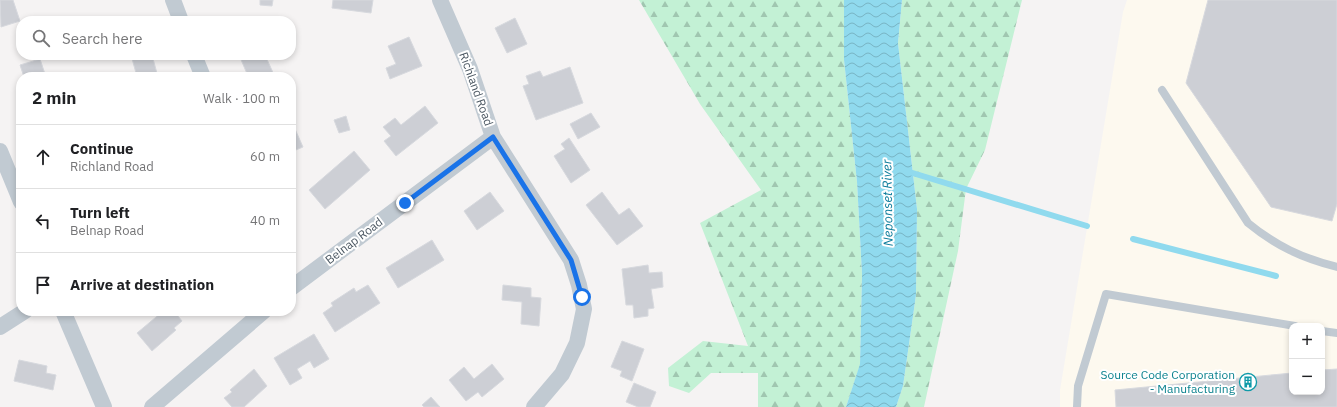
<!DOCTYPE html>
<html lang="en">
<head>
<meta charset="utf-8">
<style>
	body { margin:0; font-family:"IBM Plex Sans",sans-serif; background:#f6f6f6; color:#202124 }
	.controls { position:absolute; right:12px; bottom:12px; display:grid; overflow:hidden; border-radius:8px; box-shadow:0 2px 6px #0003 }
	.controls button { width:36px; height:36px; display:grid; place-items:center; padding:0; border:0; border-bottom:1px solid #e0e0e0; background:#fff; color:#202124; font:20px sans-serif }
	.stop { position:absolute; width:12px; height:12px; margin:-9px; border:3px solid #1a73e8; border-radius:50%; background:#fff }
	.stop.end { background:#1a73e8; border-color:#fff; box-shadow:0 1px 4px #0008 }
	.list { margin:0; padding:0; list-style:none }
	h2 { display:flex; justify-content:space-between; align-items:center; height:52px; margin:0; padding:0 16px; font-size:17px }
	h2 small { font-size:13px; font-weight:400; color:#757577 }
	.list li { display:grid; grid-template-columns:26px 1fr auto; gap:12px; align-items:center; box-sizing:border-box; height:64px; padding:0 16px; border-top:1px solid #e0e0e0 }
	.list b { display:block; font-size:15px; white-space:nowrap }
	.list p { margin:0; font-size:13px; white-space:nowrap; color:#757577 }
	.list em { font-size:13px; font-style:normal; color:#757577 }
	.icon { flex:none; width:22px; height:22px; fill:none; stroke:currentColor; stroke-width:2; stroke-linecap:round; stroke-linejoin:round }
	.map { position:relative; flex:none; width:1337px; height:407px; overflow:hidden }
	.search { position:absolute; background:#fff; box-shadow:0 2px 6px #0003; left:16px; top:16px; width:280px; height:44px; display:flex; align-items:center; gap:10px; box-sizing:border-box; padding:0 14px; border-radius:16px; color:#757577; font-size:15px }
	.panel { position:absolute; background:#fff; box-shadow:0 2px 6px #0003; left:16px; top:72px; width:280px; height:244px; border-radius:16px }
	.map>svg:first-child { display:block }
	.commercial { fill:#fdf9ef; fill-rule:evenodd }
	.forest { fill:url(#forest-firs) }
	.water { fill:url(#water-waves) }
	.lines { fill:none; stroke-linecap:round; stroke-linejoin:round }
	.stream { stroke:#90daee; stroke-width:6 }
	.building { fill:#cdcfd5; stroke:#d7d9de }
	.lane { stroke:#c1cad2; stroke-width:8 }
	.street { stroke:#c1cad2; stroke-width:16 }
	.route { stroke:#1a73e8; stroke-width:5 }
	.labels { text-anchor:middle; stroke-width:4; stroke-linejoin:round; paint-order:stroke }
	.street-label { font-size:12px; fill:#4a5661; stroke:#fff }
	.culture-label { font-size:12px; fill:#0d838f; stroke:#fff; text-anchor:end }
	.water-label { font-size:13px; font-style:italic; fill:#0c7c9b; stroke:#fff }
</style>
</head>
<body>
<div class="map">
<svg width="1337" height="407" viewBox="0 0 1337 407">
	<defs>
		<pattern id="forest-firs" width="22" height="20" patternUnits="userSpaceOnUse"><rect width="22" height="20" fill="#c3f1d5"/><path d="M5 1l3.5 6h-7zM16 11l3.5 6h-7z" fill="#a0c6b0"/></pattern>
		<pattern id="water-waves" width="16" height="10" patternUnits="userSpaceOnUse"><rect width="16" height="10" fill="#90daee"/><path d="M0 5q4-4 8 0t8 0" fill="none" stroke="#78b4c4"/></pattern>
	</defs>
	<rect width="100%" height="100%" fill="#f5f3f3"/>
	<!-- commercial -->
	<path class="commercial" d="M1127,0H1337V407H1060V390L1123,12ZM1292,326H1322V392H1292Z"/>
	<!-- forest -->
	<path class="forest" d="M639,0H844V60L857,182L862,274L860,365L846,407H758V373H711L689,393L669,386L668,368L703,341L748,346L700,223L761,190L700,104Z
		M902,0H1022L985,150L966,189L958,251L924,407H896L903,386L916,295L917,209L898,43Z"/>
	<!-- water -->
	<path class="water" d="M844,0H902L898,43L917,209L916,295L903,386L896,407H846L860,364L862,274L857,182L844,60Z"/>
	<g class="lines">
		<!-- stream -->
		<path class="stream" d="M906,171L1087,226
			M1133,239L1276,276"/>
	</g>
	<!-- building -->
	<path class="building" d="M0,0H13L20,21L1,27Z
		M260,0H273L272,6L260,5Z
		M333,0H373L371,13L332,8Z
		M1208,0H1337V204L1332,221L1271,207L1186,83Z
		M515,18L527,44L507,53L495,28Z
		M409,37L422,66L390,79L386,68L396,64L388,46Z
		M131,55H152L158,77H132L131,74L136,73Z
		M239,55H265L275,77H245L248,76Z
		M40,59L46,77H24L20,65Z
		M570,67L583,103L536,120L523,86L529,84L526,76L540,71L543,77Z
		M425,106L438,123L396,156L384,141L391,136L383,127L395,118L401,125Z
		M591,113L600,127L578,139L570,124Z
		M346,116L350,130L339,133L334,120Z
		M291,120L303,147L291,152Z
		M569,138L590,170L571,183L554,156L565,149L561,144Z
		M354,151L370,170L325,209L309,190Z
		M490,192L504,211L477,230L464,211Z
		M602,192L619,215L629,208L643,226L617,245L586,205Z
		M432,240L444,260L398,288L386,268Z
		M648,265L649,273L662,272L663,287L651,289L654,308L648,309V316L634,318L633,305H626L622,269Z
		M368,285L380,303L335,332L323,313L333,306L331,303L354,288L356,292Z
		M503,285L531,288V297L541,298L539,326L521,324L522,302L502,300Z
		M168,311H174L182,321L174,328L176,330L152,351L137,333L162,312L164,315Z
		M314,334L329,359L314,368L310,361L297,369L302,378L290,385L274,358Z
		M622,341L644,349L632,381L620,376L622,371L611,367Z
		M19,360L47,366L46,373L56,375L53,390L14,381Z
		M492,364L504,379L482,397L478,392L466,401L449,380L464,367L474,379Z
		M254,369L267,386L244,407H232L224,398L232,392L230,390Z
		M1337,369V407H1116L1115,390L1292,373V392H1322V370Z
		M634,383L656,392L650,407H638L626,402Z
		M431,397L440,407H424L422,405Z"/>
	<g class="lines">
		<!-- lane -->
		<path class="lane" d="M1162,90L1248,223C1276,246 1302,258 1337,267
			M1322,331L1337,333
			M1077,407L1078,386L1106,294L1295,326"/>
		<!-- street -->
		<path class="street" d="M173,0L181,21
			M440,0L470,69L493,137L571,260L579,285L584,309L577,343L562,374L534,407
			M194,55L203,77
			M0,151L21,202
			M291,288L493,137
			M63,311L104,407
			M0,327L25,311
			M152,407L264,311"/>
	</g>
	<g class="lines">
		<!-- route -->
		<path class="route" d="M405,203L493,137L571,260L582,297"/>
	</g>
	<!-- icons -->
	<defs>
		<g id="building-ring" transform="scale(0.9)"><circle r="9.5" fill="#fff" stroke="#0f9aa8" stroke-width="1.5"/><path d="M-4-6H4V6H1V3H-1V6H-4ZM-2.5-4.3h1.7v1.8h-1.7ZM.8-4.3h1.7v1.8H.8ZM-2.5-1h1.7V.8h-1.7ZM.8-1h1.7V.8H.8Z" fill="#0f9aa8"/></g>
	</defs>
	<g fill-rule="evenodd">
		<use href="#building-ring" x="1248" y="382"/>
	</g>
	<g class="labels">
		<!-- street labels -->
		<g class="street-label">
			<text transform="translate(476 89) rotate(70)" y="4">Richland Road</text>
			<text transform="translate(354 241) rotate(-37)" y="4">Belnap Road</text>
		</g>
		<!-- culture labels -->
		<g class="culture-label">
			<text x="1235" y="379">Source Code Corporation<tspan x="1235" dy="14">- Manufacturing</tspan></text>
		</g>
		<!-- water labels -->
		<g class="water-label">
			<text transform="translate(887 203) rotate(-91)" y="5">Neponset River</text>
		</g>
	</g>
</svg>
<div class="controls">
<button>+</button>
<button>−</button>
</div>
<div class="stop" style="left:582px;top:297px"></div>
<div class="stop end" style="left:405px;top:203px"></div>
<div class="search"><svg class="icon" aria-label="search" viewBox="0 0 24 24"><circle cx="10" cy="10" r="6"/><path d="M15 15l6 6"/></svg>Search here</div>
<section class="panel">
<h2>2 min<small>Walk · 100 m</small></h2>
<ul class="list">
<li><svg class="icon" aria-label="ahead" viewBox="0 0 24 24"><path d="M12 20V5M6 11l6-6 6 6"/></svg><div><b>Continue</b><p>Richland Road</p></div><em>60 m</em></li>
<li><svg class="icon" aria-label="left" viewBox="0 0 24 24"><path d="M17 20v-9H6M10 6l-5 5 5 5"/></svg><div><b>Turn left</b><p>Belnap Road</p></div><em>40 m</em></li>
<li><svg class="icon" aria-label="arrive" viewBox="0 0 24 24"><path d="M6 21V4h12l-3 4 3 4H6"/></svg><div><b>Arrive at destination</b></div></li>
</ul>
</section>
</div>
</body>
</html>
